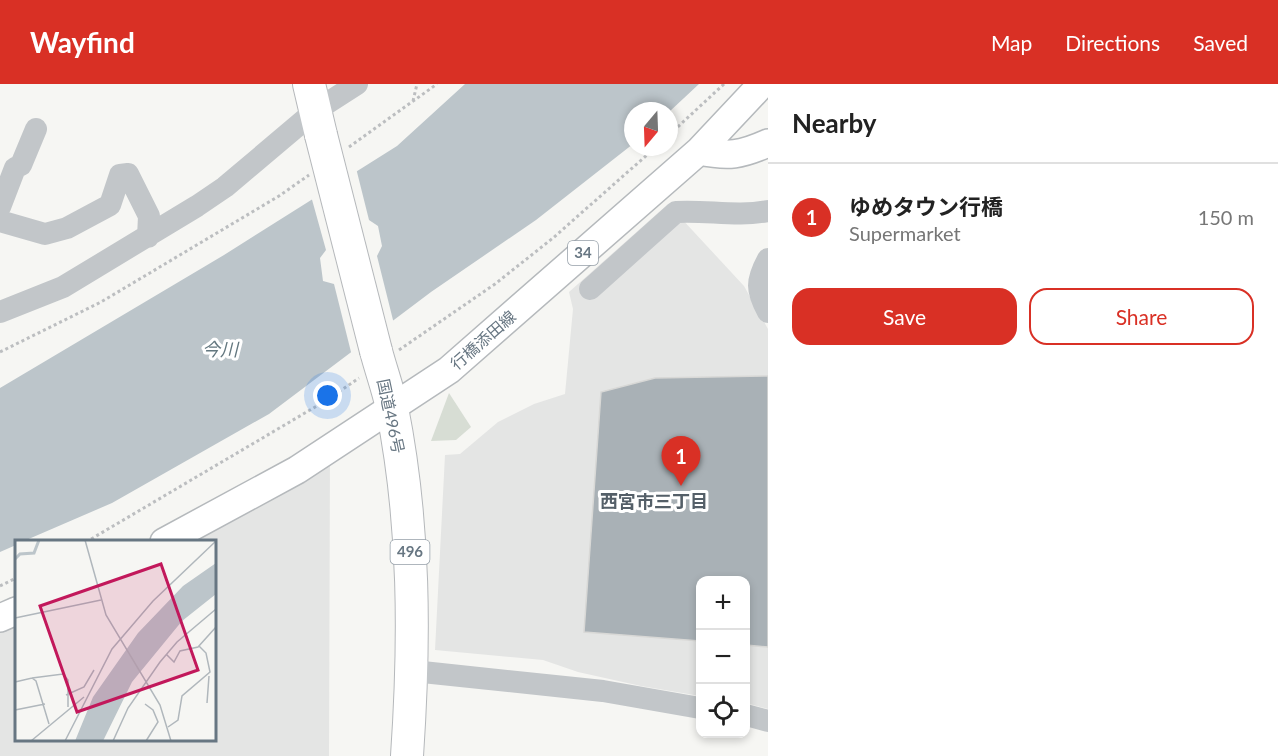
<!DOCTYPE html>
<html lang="en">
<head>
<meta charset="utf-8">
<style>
	body { margin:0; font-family:Lato,"Noto Sans JP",sans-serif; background:#f2f2f2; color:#222 }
	.controls { position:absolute; right:18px; bottom:18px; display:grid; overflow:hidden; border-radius:12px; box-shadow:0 3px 9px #0003 }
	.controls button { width:54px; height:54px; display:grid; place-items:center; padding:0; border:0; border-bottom:2px solid #e0e0e0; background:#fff; color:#222; font:30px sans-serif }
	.compass { position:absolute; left:624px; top:18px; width:54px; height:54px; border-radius:50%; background:#fff; box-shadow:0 3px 9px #0003; rotate:199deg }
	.you { position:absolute; left:328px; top:312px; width:21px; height:21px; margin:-15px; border:4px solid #fff; border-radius:50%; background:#1a73e8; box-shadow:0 0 0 9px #1a73e833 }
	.badge { display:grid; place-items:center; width:39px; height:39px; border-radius:50%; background:#d93025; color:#fff; font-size:20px; font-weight:700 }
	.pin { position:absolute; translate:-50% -50px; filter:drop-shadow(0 2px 3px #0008) }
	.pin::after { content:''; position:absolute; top:32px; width:21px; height:18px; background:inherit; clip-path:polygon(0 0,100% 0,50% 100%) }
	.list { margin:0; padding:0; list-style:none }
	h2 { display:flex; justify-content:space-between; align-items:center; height:78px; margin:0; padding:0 24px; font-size:26px }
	h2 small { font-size:20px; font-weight:400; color:#767676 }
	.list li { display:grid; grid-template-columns:39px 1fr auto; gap:18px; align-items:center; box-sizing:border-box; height:108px; padding:0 24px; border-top:2px solid #e0e0e0 }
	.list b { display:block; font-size:22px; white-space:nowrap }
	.list p { margin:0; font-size:20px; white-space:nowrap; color:#767676 }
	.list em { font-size:20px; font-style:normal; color:#767676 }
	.actions { display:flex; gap:12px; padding:18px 24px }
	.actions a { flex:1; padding:14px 0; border:2px solid #d93025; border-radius:18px; text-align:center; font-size:21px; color:#d93025 }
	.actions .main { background:#d93025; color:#fff }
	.icon { flex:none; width:33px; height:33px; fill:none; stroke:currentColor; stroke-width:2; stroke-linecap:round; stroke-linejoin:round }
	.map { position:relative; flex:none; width:768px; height:672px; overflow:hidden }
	header { display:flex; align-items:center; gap:36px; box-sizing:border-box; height:84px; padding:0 30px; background:#d93025; color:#fff }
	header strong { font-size:28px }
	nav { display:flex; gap:33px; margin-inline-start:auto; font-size:21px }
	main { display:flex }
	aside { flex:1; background:#fff }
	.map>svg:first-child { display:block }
	.built { fill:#e4e5e4 }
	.green { fill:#d7ddd4 }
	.water { fill:#bcc5ca }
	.pier { fill:#f6f6f3 }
	.building { fill:#a9b1b6; stroke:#d8d8d6; stroke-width:1.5 }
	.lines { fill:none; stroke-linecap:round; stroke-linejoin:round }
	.major-casing { stroke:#b5b9bc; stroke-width:30 }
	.highway-casing { stroke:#b5b8bb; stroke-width:34 }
	.path { stroke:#bcbec0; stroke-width:3; stroke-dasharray:3 3; stroke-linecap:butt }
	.minor { stroke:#c2c6c9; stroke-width:22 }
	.major { stroke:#fff; stroke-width:27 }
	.highway { stroke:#fff; stroke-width:32 }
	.highway-bridge-casing { stroke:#b5b8bb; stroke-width:34; stroke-linecap:butt }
	.highway-bridge { stroke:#fff; stroke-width:32 }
	.labels { text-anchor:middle; stroke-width:6; stroke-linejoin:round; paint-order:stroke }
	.shield { fill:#fff; stroke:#959fa8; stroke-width:1.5 }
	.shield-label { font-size:15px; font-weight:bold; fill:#677682 }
	.street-label { font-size:16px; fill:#677682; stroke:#fff }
	.water-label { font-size:18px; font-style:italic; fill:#63777f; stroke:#fff }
	.neighbourhood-label { font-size:18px; font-weight:bold; fill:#545f68; stroke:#fff }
	.inset-river { fill:none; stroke:#bcc5ca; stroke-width:3 }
	.inset-road { fill:none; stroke:#b0b7bc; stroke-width:1.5 }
	.view { fill:#c2185b; fill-opacity:0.15; stroke:#c2185b; stroke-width:3 }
	.inset-edge { fill:none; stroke:#677682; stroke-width:3 }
</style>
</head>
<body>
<header>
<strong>Wayfind</strong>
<nav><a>Map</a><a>Directions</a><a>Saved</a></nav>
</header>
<main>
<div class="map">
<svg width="768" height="672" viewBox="0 0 768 672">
	<rect width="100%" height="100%" fill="#f6f6f3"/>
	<!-- built -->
	<path class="built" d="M668,120L744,202L768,245V625L746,619V496H700V612L641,602L578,588L543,576L435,566L445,371L460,370L498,338L534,320L565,310L573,225L569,208Z
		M330,364L329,672H0V534L16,527V656H214V458L164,457Z"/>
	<!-- green -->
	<path class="green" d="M449,309L471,343L456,356L431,357Z"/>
	<!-- water -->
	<path class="water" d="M465,0H699L669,28L633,27V60L536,136L431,208L269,330L112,419L24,457L16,458V461L0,468V304L224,171L397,62Z"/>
	<!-- pier -->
	<path class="pier" d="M356,84L369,136L378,142L382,162L377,172L394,240L352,272L334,200L323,197L320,174L326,166L311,112Z"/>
	<!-- building -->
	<path class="building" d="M768,292V563L746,561V496H700V557L584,548L601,308L655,294Z"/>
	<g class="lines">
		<!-- major casing -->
		<g class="major-casing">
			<path id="major" d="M699,67C729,73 741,71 768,59
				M164,458L297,386L449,286L699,67L762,0
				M0,534L16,527"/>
		</g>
		<!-- highway casing -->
		<g class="highway-casing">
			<path id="highway" d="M309,0L321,51
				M376,267C381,286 388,305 392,324C415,440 415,555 407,672"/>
		</g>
		<!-- path -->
		<path class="path" d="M413,17L417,0
			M669,51L724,0
			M349,63L437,0
			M399,266L495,200L553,154L656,63
			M0,268L101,218L279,112L309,91
			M86,458L327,316L359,294
			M0,502L16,494"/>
		<!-- minor -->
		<path class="minor" d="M0,123L15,84L21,81L36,45
			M0,137L45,150L67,144L110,121L120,91L128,90L149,132L148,153
			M768,175C756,197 756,206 768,228
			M590,205L676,128C707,126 737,133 768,127
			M0,228L63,203L197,122L225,103L315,27L357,0
			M413,587L603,607L700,624
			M746,631L768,637"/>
		<!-- major -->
		<use href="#major" class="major"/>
		<!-- highway -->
		<use href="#highway" class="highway"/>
		<!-- highway-bridge casing -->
		<g class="highway-bridge-casing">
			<path id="highway-bridge" d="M321,51L376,267"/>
		</g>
		<!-- highway-bridge -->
		<use href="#highway-bridge" class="highway-bridge"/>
	</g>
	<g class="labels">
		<!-- shield labels -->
		<g class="shield">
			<rect x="568" y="157" width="30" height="24" rx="4.5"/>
			<rect x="390.5" y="456" width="39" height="24" rx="4.5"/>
		</g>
		<g class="shield-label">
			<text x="583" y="174">34</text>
			<text x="410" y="473">496</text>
		</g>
		<!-- street labels -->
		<g class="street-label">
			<text transform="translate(483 256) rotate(-41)" y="6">行橋添田線</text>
			<text transform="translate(391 332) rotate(78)" y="6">国道496号</text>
		</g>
		<!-- water labels -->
		<g class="water-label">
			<text x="220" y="272">今川</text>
		</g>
		<!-- neighbourhood labels -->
		<g class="neighbourhood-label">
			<text x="654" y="424">西宮市三丁目</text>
		</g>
	</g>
	<!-- overview -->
	<g transform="translate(15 456)">
		<rect width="201" height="201" fill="#f6f6f3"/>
		<path d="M201,23V54L167,81L117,142L88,201H60L78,157L123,93L168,46Z" fill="#bcc5ca"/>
		<path class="inset-river" d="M0,19L5,14L19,13L24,0"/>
		<path class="inset-road" d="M70,0L91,75L145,165L156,201M0,78L86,60M151,114L159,122L165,111L183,107L201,87M17,138L48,134L53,140V167M0,142L17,138L21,141L34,184M51,155L69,147L79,130M192,163L194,136M130,164L138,170L143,182L131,201M0,170L30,164M153,187L163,180L167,156L195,132L191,113L184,106M16,201L69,157M50,201L97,109L138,61L201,1M98,201L113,168L145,122L162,102L201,69"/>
		<path class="view" d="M146,24L183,130L62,172L25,66Z"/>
		<rect width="201" height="201" class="inset-edge"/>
	</g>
</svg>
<div class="controls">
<button>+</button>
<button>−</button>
<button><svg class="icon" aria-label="locate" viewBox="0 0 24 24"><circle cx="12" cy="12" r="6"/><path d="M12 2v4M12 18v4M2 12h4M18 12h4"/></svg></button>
</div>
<svg class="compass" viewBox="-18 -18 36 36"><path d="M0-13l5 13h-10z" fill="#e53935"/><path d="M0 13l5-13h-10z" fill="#767676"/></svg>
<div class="you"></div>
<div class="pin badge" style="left:681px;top:402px">1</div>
</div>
<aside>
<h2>Nearby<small></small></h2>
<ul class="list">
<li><span class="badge">1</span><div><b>ゆめタウン行橋</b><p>Supermarket</p></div><em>150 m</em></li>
</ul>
<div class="actions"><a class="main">Save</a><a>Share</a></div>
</aside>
</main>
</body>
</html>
